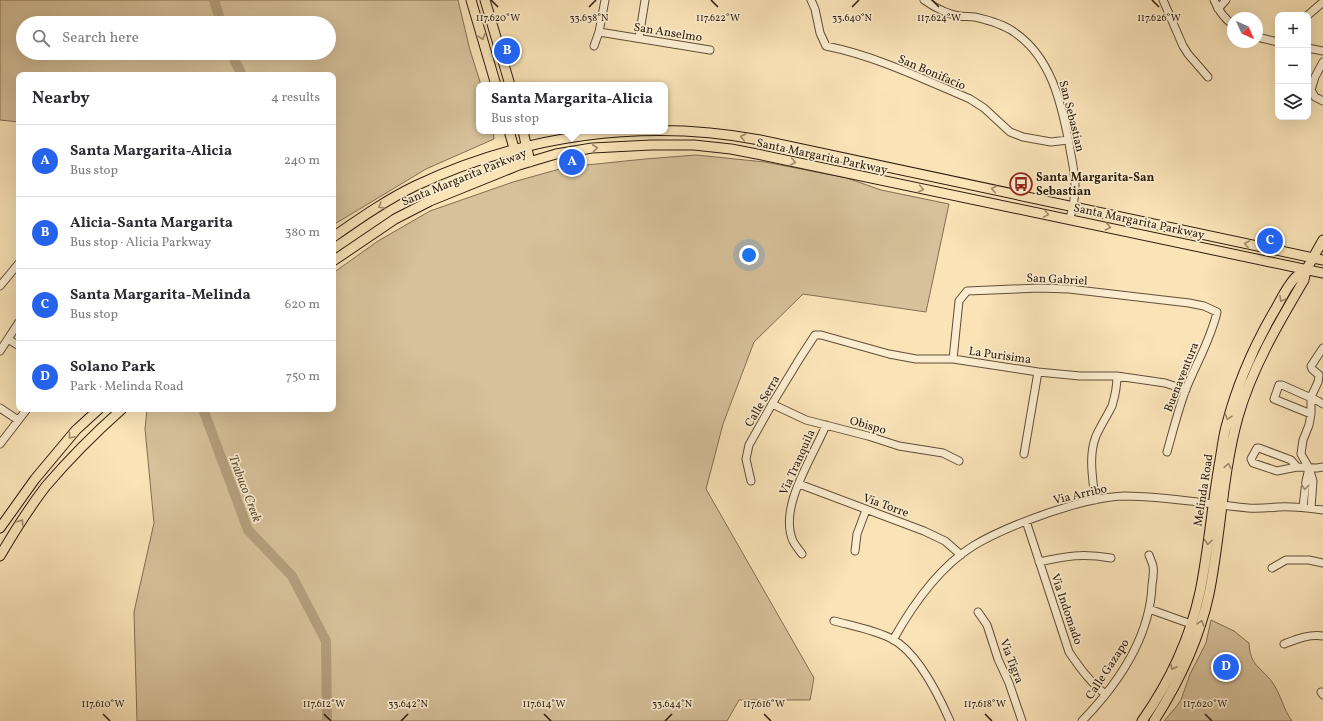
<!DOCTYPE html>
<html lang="en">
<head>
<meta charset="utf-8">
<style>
	body { margin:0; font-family:Vollkorn,serif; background:#f2f2f3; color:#2b2b33 }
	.controls { position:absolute; right:12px; top:12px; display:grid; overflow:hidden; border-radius:8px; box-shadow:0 4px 16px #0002 }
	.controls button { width:36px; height:36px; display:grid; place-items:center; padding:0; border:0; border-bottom:1px solid #e1e1e2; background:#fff; color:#2b2b33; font:20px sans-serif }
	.compass { position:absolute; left:1227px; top:12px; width:36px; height:36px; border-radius:50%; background:#fff; box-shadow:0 4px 16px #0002; rotate:135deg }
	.you { position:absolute; left:749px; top:255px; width:14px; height:14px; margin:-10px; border:3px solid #fff; border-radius:50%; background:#1a73e8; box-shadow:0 0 0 6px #1a73e833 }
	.badge { display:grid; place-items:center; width:26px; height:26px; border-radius:50%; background:#2563eb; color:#fff; font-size:13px; font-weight:700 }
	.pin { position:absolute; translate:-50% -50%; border:2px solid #fff; box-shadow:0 1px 4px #0006 }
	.popup { position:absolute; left:476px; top:82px; width:192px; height:52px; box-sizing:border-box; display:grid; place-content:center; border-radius:8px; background:#fff; filter:drop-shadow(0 1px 3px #0005); font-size:13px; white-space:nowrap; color:#7c7c81 }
	.popup b { font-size:15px; color:#2b2b33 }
	.popup::after { content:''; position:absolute; left:50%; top:100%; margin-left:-8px; border:8px solid transparent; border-top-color:#fff }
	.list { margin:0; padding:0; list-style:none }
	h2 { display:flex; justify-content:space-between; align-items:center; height:52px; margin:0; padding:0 16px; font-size:17px }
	h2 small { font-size:13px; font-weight:400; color:#7c7c81 }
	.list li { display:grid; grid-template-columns:26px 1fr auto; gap:12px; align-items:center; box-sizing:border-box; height:72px; padding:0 16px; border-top:1px solid #e1e1e2 }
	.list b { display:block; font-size:15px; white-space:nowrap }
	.list p { margin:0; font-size:13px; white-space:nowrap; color:#7c7c81 }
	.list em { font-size:13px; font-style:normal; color:#7c7c81 }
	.icon { flex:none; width:22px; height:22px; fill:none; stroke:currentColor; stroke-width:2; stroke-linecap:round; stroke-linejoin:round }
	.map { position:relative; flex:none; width:1323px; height:721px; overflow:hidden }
	.search { position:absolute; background:#fff; box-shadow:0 4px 16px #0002; left:16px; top:16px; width:320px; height:44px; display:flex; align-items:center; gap:10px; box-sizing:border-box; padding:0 14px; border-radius:22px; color:#7c7c81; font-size:15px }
	.panel { position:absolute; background:#fff; box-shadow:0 4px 16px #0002; left:16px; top:72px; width:320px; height:340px; border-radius:8px }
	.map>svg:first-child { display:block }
	.green { fill:#d6c19a; stroke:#826e53; fill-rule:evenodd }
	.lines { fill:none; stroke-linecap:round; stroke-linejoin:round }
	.river { stroke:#b49f7d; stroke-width:10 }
	.minor-casing { stroke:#614e37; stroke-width:9 }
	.major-casing { stroke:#2e1c0c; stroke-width:11 }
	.minor { stroke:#fbedd0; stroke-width:7 }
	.major { stroke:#f9e3b7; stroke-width:9 }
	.oneway { stroke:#9e896a }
	.oneway2 { stroke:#9f8f78 }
	.ticks { fill:none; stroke:#2e1c0c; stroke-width:1.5 }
	.labels { text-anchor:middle; stroke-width:3.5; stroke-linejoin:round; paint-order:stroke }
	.street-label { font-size:12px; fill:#2e1c0c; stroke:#fbedd0 }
	.poi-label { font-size:12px; font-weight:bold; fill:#2e1c0c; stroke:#fbedd0; text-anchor:start }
	.water-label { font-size:13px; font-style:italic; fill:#645039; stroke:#fbedd0 }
	.ticks-label { font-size:10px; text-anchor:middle; fill:#2e1c0c; stroke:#fbedd0; stroke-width:3.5; stroke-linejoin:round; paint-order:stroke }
</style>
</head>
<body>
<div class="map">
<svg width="1323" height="721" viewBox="0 0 1323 721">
	<rect width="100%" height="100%" fill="#f9e3b7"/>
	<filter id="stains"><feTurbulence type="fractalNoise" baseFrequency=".005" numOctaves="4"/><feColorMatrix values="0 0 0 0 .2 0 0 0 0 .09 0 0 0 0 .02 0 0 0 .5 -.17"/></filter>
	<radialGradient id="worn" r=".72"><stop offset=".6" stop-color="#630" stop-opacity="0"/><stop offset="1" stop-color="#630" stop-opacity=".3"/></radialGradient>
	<!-- green -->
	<path class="green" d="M0,0H458L470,50L481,85H479V131H493L494,139L426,169L333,225V75H19V122L0,120ZM23,23H329V53H23Z
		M696,155L765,162L847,178L881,190L949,204L926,312L803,294L754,342L723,424L706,489L814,678L810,700H739L727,721H137L134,612L154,523L145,429L147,409H333V273L378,241L430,211L513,182L567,167L645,159Z
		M1211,620L1234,631L1249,643C1250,666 1260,666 1272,682C1281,694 1283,709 1292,721H1164L1176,707L1181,700L1190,674L1206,643Z"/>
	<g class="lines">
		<!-- river -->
		<path class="river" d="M214,0L221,23
			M231,53L242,75
			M203,409L248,530L292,576L326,641L327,721"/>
		<!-- minor casing -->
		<g class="minor-casing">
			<path id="minor" d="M811,0L815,9L820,33L826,46C876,56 923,79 970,99L984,108L1010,132L1023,137L1051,142L1068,140
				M924,0C934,7 947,14 959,16C964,17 970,16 975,17C988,20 1003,24 1014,32C1051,57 1061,102 1069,143C1071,157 1075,171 1075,185C1075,197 1073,208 1070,218
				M1163,0L1183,46L1188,54L1208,77
				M1214,0C1218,10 1224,18 1233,25
				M1218,9L1226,0
				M1308,15L1323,2
				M599,32L710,50
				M1257,37L1278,42
				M639,38L645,0
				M594,46L599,32L605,0
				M1308,48L1323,51
				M1323,62L1315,77L1311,90L1315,97L1323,101
				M0,286L19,263
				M8,339L19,346
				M0,351L19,322
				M953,359L959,301L967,291L1039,288L1069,289L1189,303L1204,306L1217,312C1211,339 1196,364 1186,389C1178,410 1173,431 1167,452
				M772,404L806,420L868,436L899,446L943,453L959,461
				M0,408L18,420
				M1311,414L1274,399L1279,385H1282L1318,401L1323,404
				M0,444L27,409
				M1024,454L1038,372
				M1297,467L1291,460L1259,448H1257L1251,459L1253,463L1277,471L1297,467L1317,468L1323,467
				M751,481L746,459L749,445L772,404L800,358L815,335H821L889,354L916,359H953L1038,372L1080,376H1117L1165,383L1186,390
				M799,484L924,531L945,541L961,555
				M1095,500C1093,479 1088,456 1096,436C1101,425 1107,416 1112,406C1115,396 1117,386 1117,376
				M1303,507L1306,481L1309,468
				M1311,508L1313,481L1309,468L1301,454L1303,440L1309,425L1311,414V397L1318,382L1319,375L1312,369L1311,366L1323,348
				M1026,521L1069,652C1080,668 1090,682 1105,694
				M855,551L857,534L866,510
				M802,554C799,550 795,545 793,541C778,507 813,457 826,425
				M1039,562C1067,556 1082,553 1111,558
				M1272,568L1286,560H1309L1323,563
				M1149,609L1191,624
				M978,612L987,625L998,659L1009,683L1022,721
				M834,621C853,626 875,630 892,639C917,652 939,696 950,721
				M893,640C913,604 938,568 973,546C996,532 1022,522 1048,513C1072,505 1098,497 1124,496C1166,496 1206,504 1248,508C1258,509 1268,508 1278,507C1293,506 1308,508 1323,510
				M1284,644C1297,639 1309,634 1323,636
				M1321,692L1323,695
				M1082,721C1117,685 1150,637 1152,585C1153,579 1154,572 1153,566C1152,562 1150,558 1149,555"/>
		</g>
		<!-- major casing -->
		<g class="major-casing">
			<path id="major" d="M471,0L496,85
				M485,0L510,85
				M509,131L519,165
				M523,131L530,162
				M333,237C359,219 386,200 415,186C523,135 643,118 760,140L1323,260
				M333,261L395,219L430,201L519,165L556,154L592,148L651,145H694L731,149L757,154C946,194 1135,232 1323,273
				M0,528L35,479L76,430L99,409
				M0,556C14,532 29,508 46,486C70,458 95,433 122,409
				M1142,721C1169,683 1190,638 1200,592C1209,548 1212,504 1220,460C1222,449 1223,438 1226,427C1236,388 1252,350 1272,315C1279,304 1285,289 1294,279C1297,275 1302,273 1306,270
				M1154,721C1179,682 1199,640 1209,594C1221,535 1222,475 1238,417C1252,368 1278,324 1304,280L1306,270L1323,240"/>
		</g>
		<!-- minor -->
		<use href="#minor" class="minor"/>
		<!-- major -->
		<use href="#major" class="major"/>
	</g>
	<!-- one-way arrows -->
	<defs><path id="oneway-chevron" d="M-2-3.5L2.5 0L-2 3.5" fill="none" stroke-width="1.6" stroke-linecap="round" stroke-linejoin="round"/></defs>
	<g class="oneway">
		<use href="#oneway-chevron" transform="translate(482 37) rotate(74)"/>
		<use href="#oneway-chevron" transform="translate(743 137) rotate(-169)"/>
		<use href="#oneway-chevron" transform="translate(595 148) rotate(-6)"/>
		<use href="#oneway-chevron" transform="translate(793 162) rotate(12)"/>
		<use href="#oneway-chevron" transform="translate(921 189) rotate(12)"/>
		<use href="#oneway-chevron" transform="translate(994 189) rotate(-168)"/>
		<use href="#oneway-chevron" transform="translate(381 206) rotate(149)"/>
		<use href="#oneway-chevron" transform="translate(1046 214) rotate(10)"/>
		<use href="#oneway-chevron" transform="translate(1108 227) rotate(13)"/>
		<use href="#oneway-chevron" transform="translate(1247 244) rotate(-169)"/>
		<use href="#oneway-chevron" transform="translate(1282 299) rotate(120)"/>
		<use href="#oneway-chevron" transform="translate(1228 417) rotate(107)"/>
		<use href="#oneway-chevron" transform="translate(71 436) rotate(130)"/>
		<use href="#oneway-chevron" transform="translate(1228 466) rotate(-81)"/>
		<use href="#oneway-chevron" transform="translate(21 522) rotate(-57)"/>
		<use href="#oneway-chevron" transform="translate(1208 542) rotate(97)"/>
		<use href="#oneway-chevron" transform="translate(1201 623) rotate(-73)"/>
		<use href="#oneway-chevron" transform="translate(1173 667) rotate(115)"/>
	</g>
	<use class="oneway2" href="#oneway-chevron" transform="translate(1305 487) rotate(95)"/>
	<!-- ticks -->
	<path class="ticks" d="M491,0L498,7M711,0L718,7M932,0L939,7M1152,0L1159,7M589,7L596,0M852,7L859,0M103,714L110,721M324,714L331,721M544,714L551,721M764,714L771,721M985,714L992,721M1205,714L1212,721M401,721L408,714M665,721L672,714"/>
	<!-- icons -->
	<defs>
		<g id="bus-ring" transform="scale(1.15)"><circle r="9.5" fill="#fbedd0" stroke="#8f2418" stroke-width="1.5"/><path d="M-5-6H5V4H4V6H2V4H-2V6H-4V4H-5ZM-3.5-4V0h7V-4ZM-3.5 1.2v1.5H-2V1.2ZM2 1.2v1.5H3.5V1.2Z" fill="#8f2418"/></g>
	</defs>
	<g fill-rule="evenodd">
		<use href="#bus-ring" x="1021" y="184"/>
	</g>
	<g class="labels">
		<!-- street labels -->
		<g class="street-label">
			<text transform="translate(668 32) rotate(9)" y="4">San Anselmo</text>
			<text transform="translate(932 72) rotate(23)" y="4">San Bonifacio</text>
			<text transform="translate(1072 116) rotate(76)" y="4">San Sebastian</text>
			<text transform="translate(822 156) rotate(12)" y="4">Santa Margarita Parkway</text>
			<text transform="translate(464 177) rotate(-22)" y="4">Santa Margarita Parkway</text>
			<text transform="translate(1139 221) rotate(12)" y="4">Santa Margarita Parkway</text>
			<text transform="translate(1057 279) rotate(3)" y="4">San Gabriel</text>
			<text transform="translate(1000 355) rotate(8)" y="4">La Purisima</text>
			<text transform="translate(1181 377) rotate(-68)" y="4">Buenaventura</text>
			<text transform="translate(762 401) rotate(-60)" y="4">Calle Serra</text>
			<text transform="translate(868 425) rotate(16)" y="4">Obispo</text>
			<text transform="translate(797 462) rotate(-66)" y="4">Via Tranquila</text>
			<text transform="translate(1203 490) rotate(-81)" y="4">Melinda Road</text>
			<text transform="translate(1080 494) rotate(-13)" y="4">Via Arribo</text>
			<text transform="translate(886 505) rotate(20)" y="4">Via Torre</text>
			<text transform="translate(1067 609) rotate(71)" y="4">Via Indomado</text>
			<text transform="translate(1012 661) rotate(69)" y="4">Via Tigra</text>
			<text transform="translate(1107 669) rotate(-57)" y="4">Calle Gazapo</text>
		</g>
		<!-- poi labels -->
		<g class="poi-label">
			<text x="1036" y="181">Santa Margarita-San<tspan x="1036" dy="14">Sebastian</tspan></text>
		</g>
		<!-- water labels -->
		<g class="water-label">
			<text transform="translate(246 488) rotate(69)" y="5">Trabuco Creek</text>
		</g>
	</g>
	<g class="ticks-label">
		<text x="498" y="21">117.620°W</text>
		<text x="589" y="21">33.638°N</text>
		<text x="718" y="21">117.622°W</text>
		<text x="852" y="21">33.640°N</text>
		<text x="939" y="21">117.624°W</text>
		<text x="1159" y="21">117.626°W</text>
		<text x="103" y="707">117.610°W</text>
		<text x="408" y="707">33.642°N</text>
		<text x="544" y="707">117.614°W</text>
		<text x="672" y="707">33.644°N</text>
		<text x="324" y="707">117.612°W</text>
		<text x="764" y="707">117.616°W</text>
		<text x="985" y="707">117.618°W</text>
		<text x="1205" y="707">117.620°W</text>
	</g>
	<rect width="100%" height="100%" filter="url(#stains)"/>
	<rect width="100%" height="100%" fill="url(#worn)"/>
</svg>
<div class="controls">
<button>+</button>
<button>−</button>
<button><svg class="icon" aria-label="layers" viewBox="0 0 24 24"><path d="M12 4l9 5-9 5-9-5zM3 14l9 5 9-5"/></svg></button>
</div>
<svg class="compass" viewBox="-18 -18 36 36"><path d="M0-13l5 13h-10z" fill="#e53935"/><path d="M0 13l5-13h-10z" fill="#7c7c81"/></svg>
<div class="you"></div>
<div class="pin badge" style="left:572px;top:162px">A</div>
<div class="popup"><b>Santa Margarita-Alicia</b>Bus stop</div>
<div class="pin badge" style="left:507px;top:51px">B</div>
<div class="pin badge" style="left:1270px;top:241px">C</div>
<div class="pin badge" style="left:1226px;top:667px">D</div>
<div class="search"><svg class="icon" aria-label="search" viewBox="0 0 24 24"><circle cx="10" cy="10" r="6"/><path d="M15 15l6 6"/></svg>Search here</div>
<section class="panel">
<h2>Nearby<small>4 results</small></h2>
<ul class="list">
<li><span class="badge">A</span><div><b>Santa Margarita-Alicia</b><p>Bus stop</p></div><em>240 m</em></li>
<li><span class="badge">B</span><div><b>Alicia-Santa Margarita</b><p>Bus stop · Alicia Parkway</p></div><em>380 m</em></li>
<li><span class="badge">C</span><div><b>Santa Margarita-Melinda</b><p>Bus stop</p></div><em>620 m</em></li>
<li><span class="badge">D</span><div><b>Solano Park</b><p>Park · Melinda Road</p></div><em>750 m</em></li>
</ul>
</section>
</div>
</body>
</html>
